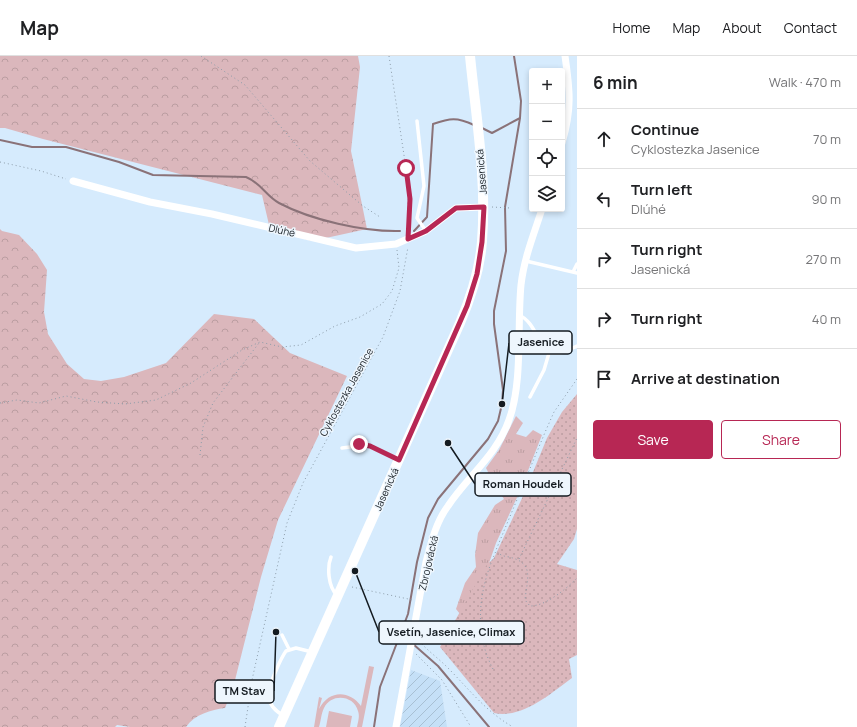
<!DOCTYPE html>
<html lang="en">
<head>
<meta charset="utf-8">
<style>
	body { margin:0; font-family:Manrope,sans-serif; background:#f6f6f6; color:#202124 }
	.controls { position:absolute; right:12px; top:12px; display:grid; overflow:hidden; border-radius:4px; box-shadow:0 2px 6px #0003 }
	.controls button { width:36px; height:36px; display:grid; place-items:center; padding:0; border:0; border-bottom:1px solid #e0e0e0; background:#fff; color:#202124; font:20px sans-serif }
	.stop { position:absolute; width:12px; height:12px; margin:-9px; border:3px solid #b72754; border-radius:50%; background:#fff }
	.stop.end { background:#b72754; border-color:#fff; box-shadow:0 1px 4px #0008 }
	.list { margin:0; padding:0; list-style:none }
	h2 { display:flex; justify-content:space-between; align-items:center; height:52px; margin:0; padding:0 16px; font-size:17px }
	h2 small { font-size:13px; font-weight:400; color:#757577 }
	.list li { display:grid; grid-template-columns:26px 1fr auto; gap:12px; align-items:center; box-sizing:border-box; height:60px; padding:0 16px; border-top:1px solid #e0e0e0 }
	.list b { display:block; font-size:15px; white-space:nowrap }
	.list p { margin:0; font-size:13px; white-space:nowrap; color:#757577 }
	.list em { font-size:13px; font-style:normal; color:#757577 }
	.actions { display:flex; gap:8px; padding:12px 16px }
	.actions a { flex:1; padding:9px 0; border:1px solid #b72754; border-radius:4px; text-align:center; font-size:14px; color:#b72754 }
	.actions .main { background:#b72754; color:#fff }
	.icon { flex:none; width:22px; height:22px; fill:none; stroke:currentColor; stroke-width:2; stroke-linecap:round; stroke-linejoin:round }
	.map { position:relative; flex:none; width:577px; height:671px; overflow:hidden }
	header { display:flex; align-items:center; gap:24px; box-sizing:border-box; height:56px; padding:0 20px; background:#fff; border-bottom:1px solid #e0e0e0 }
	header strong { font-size:19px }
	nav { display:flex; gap:22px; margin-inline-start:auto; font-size:14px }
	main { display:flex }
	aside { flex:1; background:#fff }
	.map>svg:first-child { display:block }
	.industrial { fill:url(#industrial-furrows) }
	.grass { fill:url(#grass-tufts) }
	.forest { fill:url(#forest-crowns) }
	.park { fill:url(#park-dots) }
	.pitch { fill:#dbb7bc }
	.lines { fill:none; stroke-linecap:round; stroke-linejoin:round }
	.stream { stroke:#8a7278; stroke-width:2 }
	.path { stroke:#8c9ca9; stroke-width:1; stroke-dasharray:1 3; stroke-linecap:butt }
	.lane { stroke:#fff; stroke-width:3.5 }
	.street { stroke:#fff; stroke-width:7 }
	.secondary { stroke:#fff; stroke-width:10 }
	.route { stroke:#b72754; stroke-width:5 }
	.labels { text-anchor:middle; stroke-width:3; stroke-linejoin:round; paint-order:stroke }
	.street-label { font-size:10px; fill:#141b21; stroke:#eef6fd }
	.leader { fill:none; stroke:#141b21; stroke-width:1.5 }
	.callout-dot { fill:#141b21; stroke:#eef6fd; stroke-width:1.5 }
	.callout { fill:#eef6fd; stroke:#141b21; stroke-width:1.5 }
	.callout-label { font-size:11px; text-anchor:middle; font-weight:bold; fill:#141b21 }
</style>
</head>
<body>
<header>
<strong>Map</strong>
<nav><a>Home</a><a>Map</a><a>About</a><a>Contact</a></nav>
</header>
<main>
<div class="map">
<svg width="577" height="671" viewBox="0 0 577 671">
	<defs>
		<pattern id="industrial-furrows" width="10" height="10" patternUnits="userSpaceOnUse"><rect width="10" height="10" fill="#c5e0f7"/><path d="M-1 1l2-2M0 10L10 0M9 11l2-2" fill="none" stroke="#a8c0d3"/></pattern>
		<pattern id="grass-tufts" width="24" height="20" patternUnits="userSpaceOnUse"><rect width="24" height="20" fill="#dbb7bc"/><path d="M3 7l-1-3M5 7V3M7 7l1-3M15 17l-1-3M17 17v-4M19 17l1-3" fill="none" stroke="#bb9da1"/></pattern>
		<pattern id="forest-crowns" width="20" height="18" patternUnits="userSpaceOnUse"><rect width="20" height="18" fill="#dbb7bc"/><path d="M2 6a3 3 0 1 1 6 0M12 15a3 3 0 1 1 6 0" fill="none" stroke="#bb9da1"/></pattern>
		<pattern id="park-dots" width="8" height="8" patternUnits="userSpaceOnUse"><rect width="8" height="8" fill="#dbb7bc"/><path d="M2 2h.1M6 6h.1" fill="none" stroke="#bb9da1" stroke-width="1.8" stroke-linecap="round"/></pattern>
	</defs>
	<rect width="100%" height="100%" fill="#d6ebfd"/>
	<!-- industrial -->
	<path class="industrial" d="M411,614L440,625L447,671H400Z"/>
	<!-- grass -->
	<path class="grass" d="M516,360L523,367L516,378L526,381L533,374L542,379L520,435L496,487L486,516L460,558L456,553L465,527L476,511L475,499L478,477L495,449L504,443C499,434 491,431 486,422L488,416L486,412L499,394Z"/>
	<!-- forest -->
	<path class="forest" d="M0,0H358L360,11L351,95L367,173L312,185L270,173L262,139L43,83L5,72H0Z
		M0,173L2,175L19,179L37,198L47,214L44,256L48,278L67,308L84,323L101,325L124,321L166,307L214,258L254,263L290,297L347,320L278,464L261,521L233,632L225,652C211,654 195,658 186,671H130L117,669L115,671H0Z"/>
	<!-- park -->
	<path class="park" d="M577,338V473L574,483L557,508L577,514V599L569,603L572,622C550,638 522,663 494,657L440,591L486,510L494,502L524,438L547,382L562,356Z"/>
	<!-- pitch -->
	<path class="pitch" d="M369,610L374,611L362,671H357C358,666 360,660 358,655C354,639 331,637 324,652C321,658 321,665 319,671H314L319,641L322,642L319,653C329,634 349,634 361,650Z
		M329,655L352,660L350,671H326Z"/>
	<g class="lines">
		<!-- stream -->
		<path class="stream" d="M482,72L492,77L520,62
			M0,84L32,91H66L119,106L153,119L246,121C261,127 266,140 279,147C311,164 364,176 400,175
			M414,175L427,161L433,68C450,62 457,61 474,69
			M401,578L410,585
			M413,588L438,610L489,671
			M374,671L380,631L408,558L417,506L428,462L438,443L488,383L498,365L502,348L503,334L494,268V255L506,195L505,151L520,62L521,45L514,0"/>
		<!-- path -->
		<path class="path" d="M201,0L245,29L310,105L363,150L380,161
			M389,0L407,119L409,174
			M0,106L41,115L66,123
			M492,151L510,152
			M577,323L554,356L546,374L496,494C500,500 504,500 509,501C535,507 527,523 525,544L530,550C546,550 566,533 577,522
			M0,347L17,344L39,347L66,340L97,346L125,348L156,344L191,327L242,294L260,286L282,291L301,289L335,270L360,261L382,248L392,235L399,212L397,194
			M200,399L203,371L213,347L259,287
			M519,503L577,382
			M352,531L413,544
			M419,585C428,595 438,602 447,611C469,633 485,655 513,671
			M416,598L442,624L471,671
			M493,613C473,575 479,533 496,495
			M245,671L252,624L287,467L303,427L383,281L400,235L408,191"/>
		<!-- lane -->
		<path class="lane" d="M417,65L424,130L417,162L426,175
			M526,205L577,217
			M573,216L577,208
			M519,259C535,266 537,287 549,297H561L577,290
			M530,341L544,314L549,297
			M342,392L366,389L398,403
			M331,501C327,511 328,531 337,539
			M282,579L289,593
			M284,660C263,648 267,635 275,617C278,610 281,602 286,595L296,592L312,596"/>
		<!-- street -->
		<path class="street" d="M562,87C572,53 570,35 565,0
			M73,125L150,146L212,158L356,192L396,188L426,175L456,152L484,151
			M396,671L426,506C431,487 436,466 448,450C468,420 497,399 509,364C523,326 517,270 521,229C524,202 534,178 542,153"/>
		<!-- secondary -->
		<path class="secondary" d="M279,671L460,267C471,241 480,214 482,185C487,124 476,61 470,0"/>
	</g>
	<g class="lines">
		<!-- route -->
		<path class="route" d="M359,388L370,390L399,404L467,250L477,218L482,186L484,151L456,152L426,175L408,183L410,143L406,112"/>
	</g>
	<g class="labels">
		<!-- street labels -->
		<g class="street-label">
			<text transform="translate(481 116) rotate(-95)" y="4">Jasenická</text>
			<text transform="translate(282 174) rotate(13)" y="4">Dlúhé</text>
			<text transform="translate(346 336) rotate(-61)" y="4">Cyklostezka Jasenice</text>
			<text transform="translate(386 433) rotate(-66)" y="4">Jasenická</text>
			<text transform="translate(428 507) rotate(-77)" y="4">Zbrojovácká</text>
		</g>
	</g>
	<!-- callouts -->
	<path class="leader" d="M502 348L509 287M448 387L475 428M355 515L379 576M276 576L274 635"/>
	<g class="callout-dot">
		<circle cx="502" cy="348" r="4"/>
		<circle cx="448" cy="387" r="4"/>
		<circle cx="355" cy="515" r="4"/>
		<circle cx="276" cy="576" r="4"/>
	</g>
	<g class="callout">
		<rect x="509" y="275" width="63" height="23" rx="4"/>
		<rect x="475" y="417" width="96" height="23" rx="4"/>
		<rect x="379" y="565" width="145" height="23" rx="4"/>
		<rect x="215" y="624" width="59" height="23" rx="4"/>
	</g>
	<g class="callout-label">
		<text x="541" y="290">Jasenice</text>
		<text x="523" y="432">Roman Houdek</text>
		<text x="451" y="580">Vsetín, Jasenice, Climax</text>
		<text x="244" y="639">TM Stav</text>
	</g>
</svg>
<div class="controls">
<button>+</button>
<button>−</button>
<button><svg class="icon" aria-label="locate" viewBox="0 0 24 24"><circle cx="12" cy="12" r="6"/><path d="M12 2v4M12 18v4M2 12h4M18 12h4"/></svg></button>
<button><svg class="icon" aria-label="layers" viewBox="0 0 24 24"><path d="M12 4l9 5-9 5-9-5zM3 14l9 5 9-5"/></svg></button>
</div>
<div class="stop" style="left:406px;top:112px"></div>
<div class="stop end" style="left:359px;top:388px"></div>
</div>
<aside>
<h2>6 min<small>Walk · 470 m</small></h2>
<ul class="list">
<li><svg class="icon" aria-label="ahead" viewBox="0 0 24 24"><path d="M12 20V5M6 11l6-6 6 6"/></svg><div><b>Continue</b><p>Cyklostezka Jasenice</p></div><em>70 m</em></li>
<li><svg class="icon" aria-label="left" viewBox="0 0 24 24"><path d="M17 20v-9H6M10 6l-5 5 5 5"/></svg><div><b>Turn left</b><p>Dlúhé</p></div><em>90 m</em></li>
<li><svg class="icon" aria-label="right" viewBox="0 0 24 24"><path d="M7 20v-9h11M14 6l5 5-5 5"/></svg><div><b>Turn right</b><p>Jasenická</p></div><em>270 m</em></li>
<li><svg class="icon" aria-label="right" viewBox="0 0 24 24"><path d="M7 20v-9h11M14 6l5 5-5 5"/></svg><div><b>Turn right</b></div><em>40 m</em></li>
<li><svg class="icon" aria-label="arrive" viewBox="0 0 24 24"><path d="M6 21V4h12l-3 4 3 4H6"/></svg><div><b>Arrive at destination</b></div></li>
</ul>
<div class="actions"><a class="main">Save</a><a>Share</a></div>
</aside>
</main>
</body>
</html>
